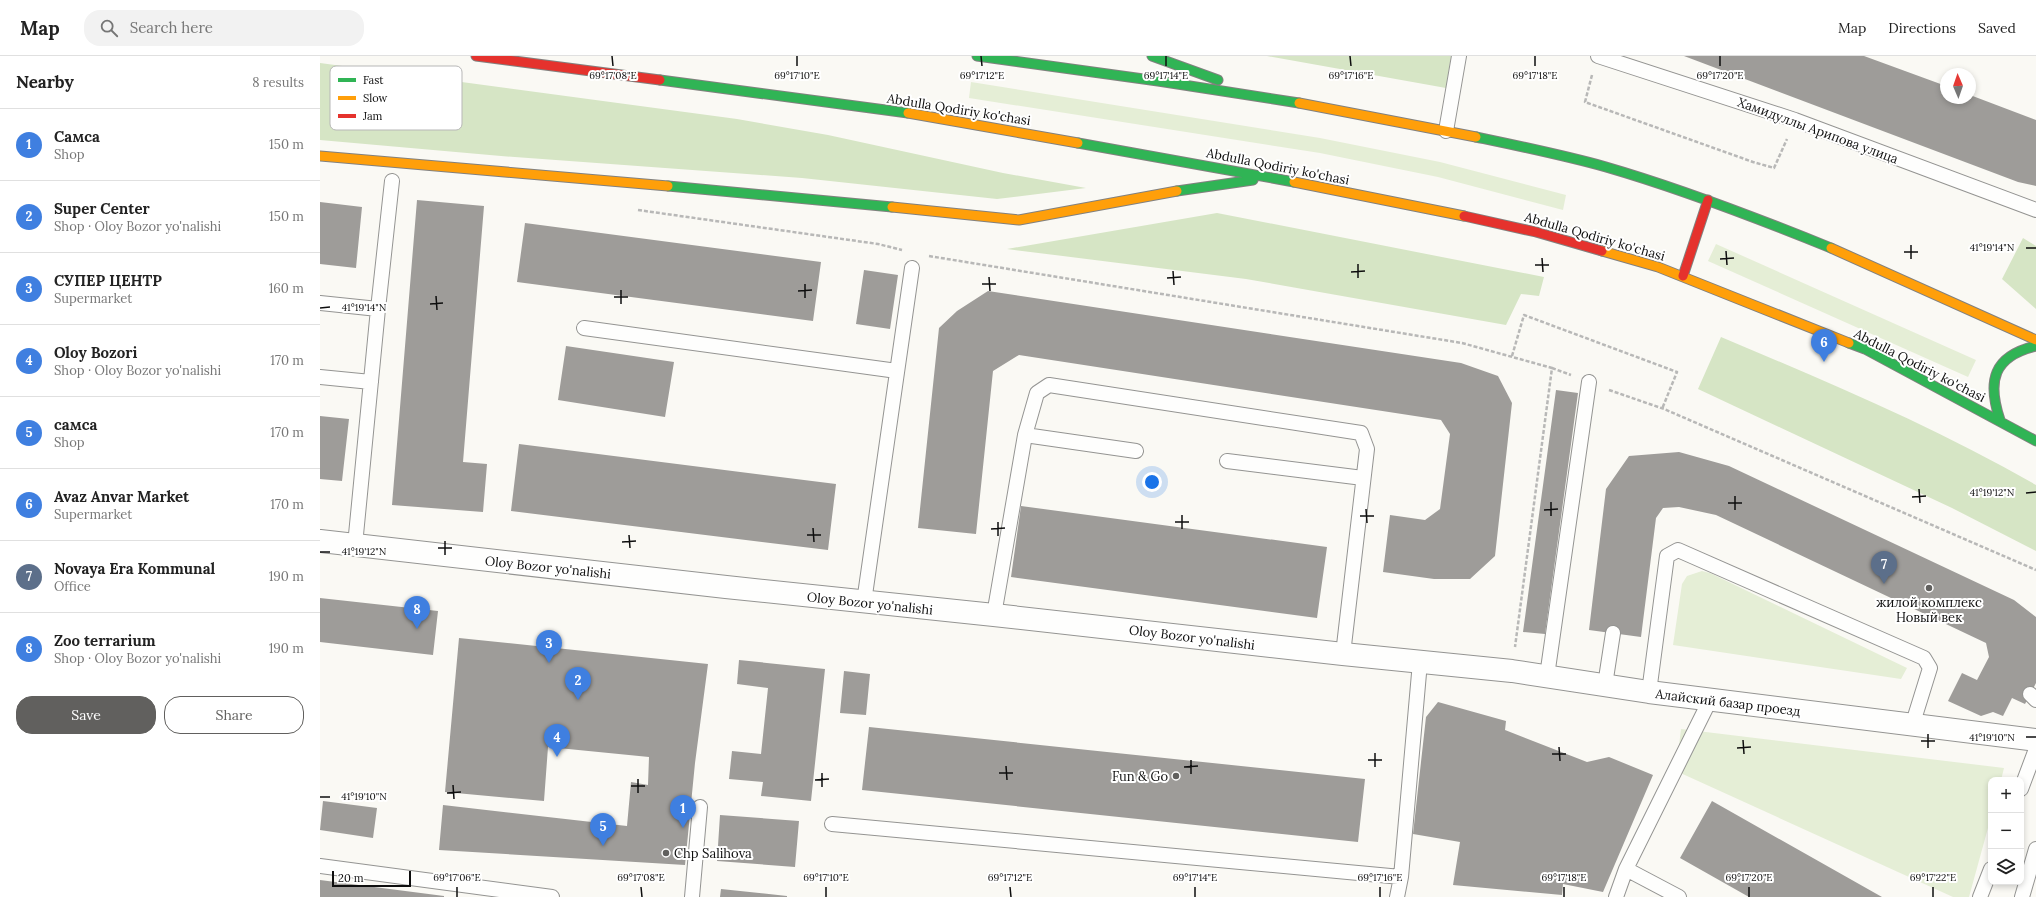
<!DOCTYPE html>
<html lang="en">
<head>
<meta charset="utf-8">
<style>
	body { margin:0; font-family:Lora,serif; background:#f2f2f2; color:#222 }
	.controls { position:absolute; right:12px; bottom:12px; display:grid; overflow:hidden; border-radius:8px; box-shadow:0 2px 6px #0003 }
	.controls button { width:36px; height:36px; display:grid; place-items:center; padding:0; border:0; border-bottom:1px solid #e0e0e0; background:#fff; color:#222; font:20px sans-serif }
	.compass { position:absolute; left:1620px; top:12px; width:36px; height:36px; border-radius:50%; background:#fff; box-shadow:0 2px 6px #0003; rotate:358deg }
	.scale { position:absolute; left:12px; bottom:10px; width:79px; box-sizing:border-box; padding-left:4px; border:2px solid #0e0e0e; border-top:0; font-size:11px; line-height:14px; white-space:nowrap; color:#0e0e0e; -webkit-text-stroke:3px #fff; paint-order:stroke }
	.you { position:absolute; left:832px; top:426px; width:14px; height:14px; margin:-10px; border:3px solid #fff; border-radius:50%; background:#1a73e8; box-shadow:0 0 0 6px #1a73e833 }
	.badge { display:grid; place-items:center; width:26px; height:26px; border-radius:50%; background:#61605e; color:#fff; font-size:13px; font-weight:700 }
	.pin { position:absolute; translate:-50% -33px; filter:drop-shadow(0 1px 2px #0008) }
	.pin::after { content:''; position:absolute; top:21px; width:14px; height:12px; background:inherit; clip-path:polygon(0 0,100% 0,50% 100%) }
	.list { margin:0; padding:0; list-style:none }
	h2 { display:flex; justify-content:space-between; align-items:center; height:52px; margin:0; padding:0 16px; font-size:17px }
	h2 small { font-size:13px; font-weight:400; color:#767676 }
	.list li { display:grid; grid-template-columns:26px 1fr auto; gap:12px; align-items:center; box-sizing:border-box; height:72px; padding:0 16px; border-top:1px solid #e0e0e0 }
	.list b { display:block; font-size:15px; white-space:nowrap }
	.list p { margin:0; font-size:13px; white-space:nowrap; color:#767676 }
	.list em { font-size:13px; font-style:normal; color:#767676 }
	.actions { display:flex; gap:8px; padding:12px 16px }
	.actions a { flex:1; padding:9px 0; border:1px solid #61605e; border-radius:16px; text-align:center; font-size:14px; color:#61605e }
	.actions .main { background:#61605e; color:#fff }
	.icon { flex:none; width:22px; height:22px; fill:none; stroke:currentColor; stroke-width:2; stroke-linecap:round; stroke-linejoin:round }
	.map { position:relative; flex:none; width:1716px; height:841px; overflow:hidden }
	header { display:flex; align-items:center; gap:24px; box-sizing:border-box; height:56px; padding:0 20px; background:#fff; border-bottom:1px solid #e0e0e0 }
	header strong { font-size:19px }
	nav { display:flex; gap:22px; margin-inline-start:auto; font-size:14px }
	.search { width:280px; height:36px; background:#f2f2f2; display:flex; align-items:center; gap:10px; box-sizing:border-box; padding:0 14px; border-radius:16px; color:#767676; font-size:15px }
	main { display:flex }
	aside { flex:1; background:#fff }
	.map>svg:first-child { display:block }
	.green { fill:#e5eed6 }
	.forest { fill:#d6e5c5 }
	.building { fill:#9e9c99 }
	.lines { fill:none; stroke-linecap:round; stroke-linejoin:round }
	.lane-casing { stroke:#949492; stroke-width:16 }
	.street-casing { stroke:#949492; stroke-width:24 }
	.fast-casing { stroke:#82817f; stroke-width:11 }
	.slow-casing { stroke:#82817f; stroke-width:11 }
	.jam-casing { stroke:#82817f; stroke-width:11 }
	.path { stroke:#b8b8b7; stroke-width:2.5; stroke-dasharray:4 2; stroke-linecap:butt }
	.lane { stroke:#fefefd; stroke-width:14 }
	.street { stroke:#fefefd; stroke-width:22 }
	.fast { stroke:#30b455; stroke-width:9 }
	.slow { stroke:#ff9f0a; stroke-width:9 }
	.jam { stroke:#e5322d; stroke-width:9 }
	.ticks { fill:none; stroke:#0e0e0e; stroke-width:1.5 }
	.poi-dot { fill:#61605e; stroke:#fff; stroke-width:1.5 }
	.labels { text-anchor:middle; stroke-width:4; stroke-linejoin:round; paint-order:stroke }
	.street-label { font-size:13px; fill:#0e0e0e; stroke:#fff }
	.poi-label { font-size:13px; fill:#0e0e0e; stroke:#fff }
	.key { fill:#fff; stroke:#b7b7b7; stroke-width:1 }
	.key-label { font-size:11px; fill:#0e0e0e }
	.ticks-label { font-size:10px; text-anchor:middle; fill:#0e0e0e; stroke:#fff; stroke-width:4; stroke-linejoin:round; paint-order:stroke }
</style>
</head>
<body>
<header>
<strong>Map</strong>
<div class="search"><svg class="icon" aria-label="search" viewBox="0 0 24 24"><circle cx="10" cy="10" r="6"/><path d="M15 15l6 6"/></svg>Search here</div>
<nav><a>Map</a><a>Directions</a><a>Saved</a></nav>
</header>
<main>
<aside>
<h2>Nearby<small>8 results</small></h2>
<ul class="list">
<li><span class="badge" style="background:#3f7fe0">1</span><div><b>Самса</b><p>Shop</p></div><em>150 m</em></li>
<li><span class="badge" style="background:#3f7fe0">2</span><div><b>Super Center</b><p>Shop · Oloy Bozor yo'nalishi</p></div><em>150 m</em></li>
<li><span class="badge" style="background:#3f7fe0">3</span><div><b>СУПЕР ЦЕНТР</b><p>Supermarket</p></div><em>160 m</em></li>
<li><span class="badge" style="background:#3f7fe0">4</span><div><b>Oloy Bozori</b><p>Shop · Oloy Bozor yo'nalishi</p></div><em>170 m</em></li>
<li><span class="badge" style="background:#3f7fe0">5</span><div><b>самса</b><p>Shop</p></div><em>170 m</em></li>
<li><span class="badge" style="background:#3f7fe0">6</span><div><b>Avaz Anvar Market</b><p>Supermarket</p></div><em>170 m</em></li>
<li><span class="badge" style="background:#5c6f8a">7</span><div><b>Novaya Era Kommunal</b><p>Office</p></div><em>190 m</em></li>
<li><span class="badge" style="background:#3f7fe0">8</span><div><b>Zoo terrarium</b><p>Shop · Oloy Bozor yo'nalishi</p></div><em>190 m</em></li>
</ul>
<div class="actions"><a class="main">Save</a><a>Share</a></div>
</aside>
<div class="map">
<svg width="1716" height="841" viewBox="0 0 1716 841">
	<rect width="100%" height="100%" fill="#faf9f4"/>
	<!-- green -->
	<path class="green" d="M651,26L1000,82L1120,106L1246,139L1243,154L1118,121L1000,97L649,42Z
		M1396,188L1656,304L1648,321L1388,205Z
		M1382,515L1390,517L1587,612L1581,623L1353,589L1362,528L1367,520Z
		M1361,673L1684,712L1681,724H1671V761L1649,841H1633L1356,715Z"/>
	<!-- forest -->
	<path class="forest" d="M947,0H1131L1126,32Z
		M0,7L417,63L508,79L683,117L766,132L677,143L482,122L181,100L0,84Z
		M897,157L1224,221L1219,240L1201,238L1186,269L926,223L687,193Z
		M1703,182L1716,190V253L1682,223Z
		M1401,281C1508,326 1615,371 1716,429V495L1632,452L1378,333Z"/>
	<!-- building -->
	<path class="building" d="M1364,0H1544L1626,30V42H1650V39L1716,64V130L1698,126Z
		M97,144L164,150L143,406L167,408L163,456L72,449Z
		M0,146L42,151L36,212L0,208Z
		M205,167L501,206L493,265L197,226Z
		M544,214L578,219L570,273L536,268Z
		M668,235L1141,307L1178,320L1192,347L1175,500L1150,523H1114L1063,516L1070,459L1105,464L1120,453L1130,378L1121,364L699,299L673,315L656,478L598,472L619,272L637,255Z
		M246,290L354,306L345,361L238,344Z
		M1236,334L1258,337L1225,578L1203,576Z
		M0,360L29,363L22,425L0,423Z
		M199,388L516,428L508,494L191,455Z
		M1359,396L1409,410L1694,544L1716,561V627L1705,648L1692,642L1683,660L1673,656L1661,660L1628,645L1642,617L1657,624L1669,601L1666,587L1396,459L1359,451L1343,452L1336,462L1321,581L1269,574L1286,433L1309,400Z
		M701,450L1007,491L997,562L691,521Z
		M0,542L118,555L113,599L0,586Z
		M139,582L388,608L375,707L365,809L119,794L123,749L307,770L311,726L328,729L329,701L228,691L224,745L125,736Z
		M419,604L505,613L491,745L441,740L443,726L409,723L412,695L441,698L448,632L417,628Z
		M524,615L550,618L546,659L520,657Z
		M1118,646L1186,665L1185,674L1267,706L1289,701L1333,719L1283,836L1243,828L1242,839L1133,829L1140,786L1093,778L1106,661Z
		M549,671L1045,723L1038,786L542,734Z
		M3,745L57,752L53,782L0,774Z
		M1392,745L1562,841H1429L1360,802Z
		M400,759L479,765L475,811L397,805Z
		M0,824L124,840V841H0Z
		M401,833L467,840V841H400Z"/>
	<g class="lines">
		<!-- lane casing -->
		<g class="lane-casing">
			<path id="lane" d="M1278,0L1475,64L1716,154
				M1126,75L1139,0
				M0,247L58,253
				M264,272L577,315
				M0,321L51,326
				M705,379L816,395
				M907,405L1043,422
				M35,489L58,253L72,125
				M544,546L592,212
				M674,559L705,379L717,337L729,329L1041,377L1047,393L1023,598
				M1227,620L1269,326
				M1285,629L1293,577
				M1329,636L1347,500L1358,494L1604,602L1610,612L1592,670
				M1710,638L1716,644
				M1701,733L1716,693
				M512,768L1081,821
				M0,810L232,841
				M1306,813L1359,841
				M372,841L380,751
				M1077,841L1081,821L1100,606
				M1296,841L1306,813L1390,644
				M1660,841L1671,813
				M1702,841L1716,793"/>
		</g>
		<!-- street casing -->
		<g class="street-casing">
			<path id="street" d="M0,485L406,531L674,559L1023,598L1192,615L1329,636L1716,684"/>
		</g>
		<!-- fast casing -->
		<g class="fast-casing">
			<path id="fast" d="M657,0L838,25L979,47
				M832,0L898,24
				M340,24L588,57
				M1156,81C1199,90 1243,99 1286,111C1362,133 1437,162 1511,192
				M758,87L974,126
				M348,130L572,151
				M857,135L933,124
				M1529,287L1545,293L1716,385
				M1680,364C1667,325 1673,300 1716,290"/>
		</g>
		<!-- slow casing -->
		<g class="slow-casing">
			<path id="slow" d="M979,47L1156,81
				M588,57L758,87
				M0,100L348,130
				M974,126L1144,160
				M572,151L699,164L857,135
				M1511,192L1716,284
				M1282,195L1338,211L1529,287"/>
		</g>
		<!-- jam casing -->
		<g class="jam-casing">
			<path id="jam" d="M156,0L340,24
				M1144,160L1216,176L1282,195
				M1363,220L1388,144"/>
		</g>
		<!-- path -->
		<path class="path" d="M1272,19L1265,46L1433,106L1454,112L1467,83
			M318,154L558,188L582,194
			M609,200L1142,287L1232,312L1195,591
			M1192,300L1204,259L1357,316L1342,353
			M1232,312L1251,319
			M1289,334L1344,353L1716,514"/>
		<!-- lane -->
		<use href="#lane" class="lane"/>
		<!-- street -->
		<use href="#street" class="street"/>
		<!-- fast -->
		<use href="#fast" class="fast"/>
		<!-- slow -->
		<use href="#slow" class="slow"/>
		<!-- jam -->
		<use href="#jam" class="jam"/>
	</g>
	<!-- ticks -->
	<path class="ticks" d="M292,0L293,10M477,0V10M661,0L662,10M846,0V10M1030,0L1031,10M1215,0V10M1400,0V10M1591,189V203M1706,192H1716M1406,195L1407,209M1584,196H1598M1222,202L1223,216M1400,203L1414,202M1038,208V222M1215,209H1229M853,215L854,229M1031,216L1045,215M669,221L670,235M847,222L861,221M485,228V242M662,228H676M301,234V248M478,235L492,234M116,240L117,254M294,241H308M110,248L123,247M0,252L10,251M1599,433L1600,447M1706,437L1716,436M1415,440V454M1592,441L1606,440M1231,446V460M1408,447H1422M1046,453L1047,467M1224,454L1238,453M862,459V473M1040,460H1054M678,466V480M855,466H869M493,472L494,486M671,473L685,472M309,479L310,492M487,479H501M125,485V499M302,486L316,485M118,492H132M0,496H10M1608,678V692M1706,681H1716M1423,684L1424,698M1601,685H1615M1239,691L1240,705M1417,692L1431,691M1055,697V711M1232,698H1246M871,704V718M1048,704H1062M686,710L687,724M864,711L878,710M502,717V731M679,717H693M318,723V737M495,724L509,723M133,729L134,743M311,730H325M127,737L141,736M0,741H10M137,831V841M321,831L322,841M506,831V841M690,831L691,841M875,831V841M1060,831V841M1244,831V841M1429,831V841M1613,831V841"/>
	<!-- markers -->
	<g class="poi-dot">
		<circle cx="1609" cy="532" r="4"/>
		<circle cx="856" cy="720" r="4"/>
		<circle cx="346" cy="797" r="4"/>
	</g>
	<g class="labels">
		<!-- street labels -->
		<g class="street-label">
			<text transform="translate(639 53) rotate(9)" y="5">Abdulla Qodiriy ko'chasi</text>
			<text transform="translate(1498 74) rotate(20)" y="5">Хамидуллы Арипова улица</text>
			<text transform="translate(958 110) rotate(11)" y="5">Abdulla Qodiriy ko'chasi</text>
			<text transform="translate(1275 180) rotate(16)" y="5">Abdulla Qodiriy ko'chasi</text>
			<text transform="translate(1600 309) rotate(27)" y="5">Abdulla Qodiriy ko'chasi</text>
			<text transform="translate(228 511) rotate(6)" y="5">Oloy Bozor yo'nalishi</text>
			<text transform="translate(550 547) rotate(6)" y="5">Oloy Bozor yo'nalishi</text>
			<text transform="translate(872 581) rotate(7)" y="5">Oloy Bozor yo'nalishi</text>
			<text transform="translate(1408 646) rotate(7)" y="5">Алайский базар проезд</text>
		</g>
		<!-- poi labels -->
		<g class="poi-label">
			<text x="1609" y="551">жилой комплекс<tspan x="1609" dy="15">Новый век</tspan></text>
			<text x="848" y="725" text-anchor="end">Fun &amp; Go</text>
			<text x="354" y="802" text-anchor="start">Chp Salihova</text>
		</g>
	</g>
	<!-- legend -->
	<rect x="10" y="10" width="132" height="64" rx="6" class="key"/>
	<rect x="18" y="22" width="18" height="4" fill="#30b455"/>
	<rect x="18" y="40" width="18" height="4" fill="#ff9f0a"/>
	<rect x="18" y="58" width="18" height="4" fill="#e5322d"/>
	<g class="key-label">
		<text x="43" y="28">Fast</text>
		<text x="43" y="46">Slow</text>
		<text x="43" y="64">Jam</text>
	</g>
	<g class="ticks-label">
		<text x="293" y="23">69°17'08"E</text>
		<text x="477" y="23">69°17'10"E</text>
		<text x="662" y="23">69°17'12"E</text>
		<text x="846" y="23">69°17'14"E</text>
		<text x="1031" y="23">69°17'16"E</text>
		<text x="1215" y="23">69°17'18"E</text>
		<text x="1400" y="23">69°17'20"E</text>
		<text x="1672" y="195">41°19'14"N</text>
		<text x="44" y="255">41°19'14"N</text>
		<text x="1672" y="440">41°19'12"N</text>
		<text x="44" y="499">41°19'12"N</text>
		<text x="1672" y="685">41°19'10"N</text>
		<text x="44" y="744">41°19'10"N</text>
		<text x="137" y="825">69°17'06"E</text>
		<text x="321" y="825">69°17'08"E</text>
		<text x="506" y="825">69°17'10"E</text>
		<text x="690" y="825">69°17'12"E</text>
		<text x="875" y="825">69°17'14"E</text>
		<text x="1060" y="825">69°17'16"E</text>
		<text x="1244" y="825">69°17'18"E</text>
		<text x="1429" y="825">69°17'20"E</text>
		<text x="1613" y="825">69°17'22"E</text>
	</g>
</svg>
<div class="controls">
<button>+</button>
<button>−</button>
<button><svg class="icon" aria-label="layers" viewBox="0 0 24 24"><path d="M12 4l9 5-9 5-9-5zM3 14l9 5 9-5"/></svg></button>
</div>
<svg class="compass" viewBox="-18 -18 36 36"><path d="M0-13l5 13h-10z" fill="#e53935"/><path d="M0 13l5-13h-10z" fill="#767676"/></svg>
<div class="scale">20 m</div>
<div class="you"></div>
<div class="pin badge" style="left:363px;top:772px;background:#3f7fe0">1</div>
<div class="pin badge" style="left:258px;top:644px;background:#3f7fe0">2</div>
<div class="pin badge" style="left:229px;top:607px;background:#3f7fe0">3</div>
<div class="pin badge" style="left:237px;top:701px;background:#3f7fe0">4</div>
<div class="pin badge" style="left:283px;top:790px;background:#3f7fe0">5</div>
<div class="pin badge" style="left:1504px;top:306px;background:#3f7fe0">6</div>
<div class="pin badge" style="left:1564px;top:528px;background:#5c6f8a">7</div>
<div class="pin badge" style="left:97px;top:573px;background:#3f7fe0">8</div>
</div>
</main>
</body>
</html>
